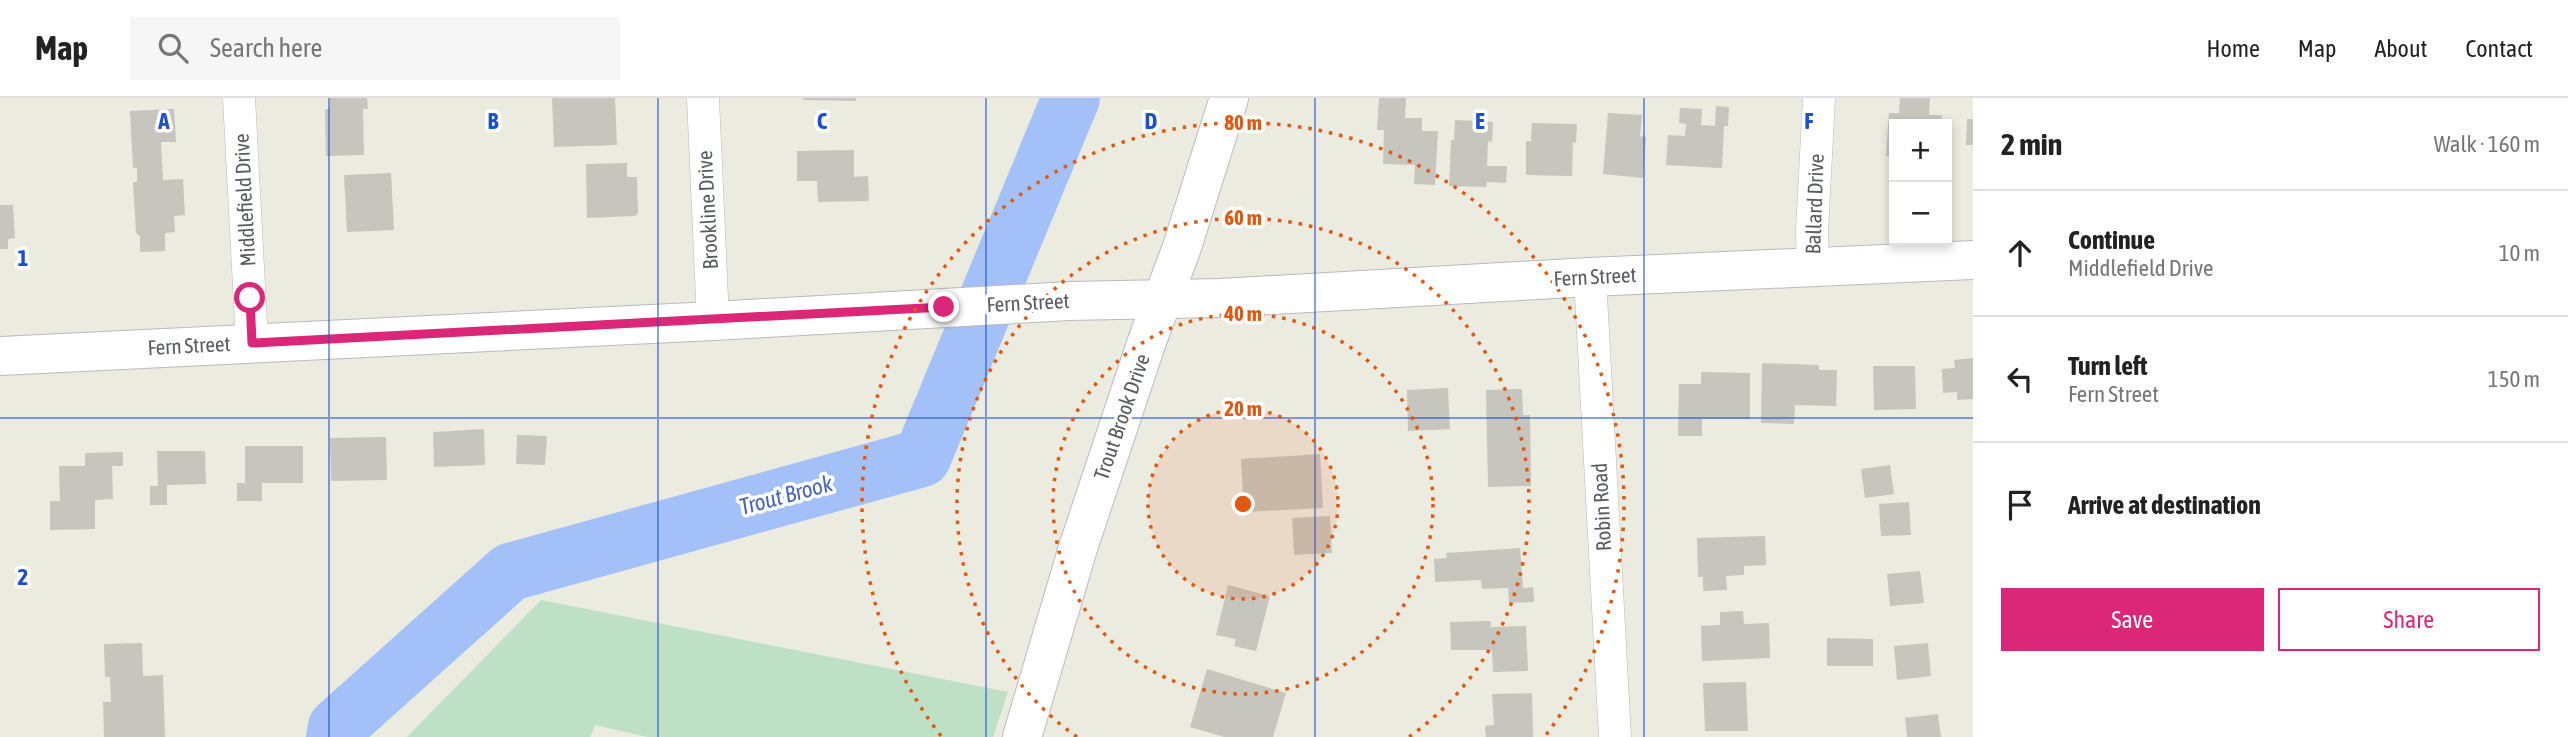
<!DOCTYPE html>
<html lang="en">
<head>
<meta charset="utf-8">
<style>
	body { margin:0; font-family:"Asap Condensed",sans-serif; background:#f6f6f6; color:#222 }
	.controls { position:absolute; right:21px; top:21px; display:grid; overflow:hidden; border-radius:0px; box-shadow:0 4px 10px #0003 }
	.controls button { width:63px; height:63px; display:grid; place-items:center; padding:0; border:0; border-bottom:2px solid #e0e0e0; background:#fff; color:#222; font:35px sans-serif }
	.stop { position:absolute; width:21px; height:21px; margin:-16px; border:5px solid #db2777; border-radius:50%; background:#fff }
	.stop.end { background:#db2777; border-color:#fff; box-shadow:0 2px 7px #0008 }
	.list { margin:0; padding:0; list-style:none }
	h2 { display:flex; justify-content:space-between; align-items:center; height:91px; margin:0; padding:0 28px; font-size:30px }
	h2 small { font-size:23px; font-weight:400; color:#767676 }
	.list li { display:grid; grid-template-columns:46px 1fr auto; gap:21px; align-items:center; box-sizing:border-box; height:126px; padding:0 28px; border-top:2px solid #e0e0e0 }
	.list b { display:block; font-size:26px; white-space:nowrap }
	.list p { margin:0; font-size:23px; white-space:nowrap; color:#767676 }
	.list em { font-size:23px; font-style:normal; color:#767676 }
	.actions { display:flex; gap:14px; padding:21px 28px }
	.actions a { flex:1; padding:16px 0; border:2px solid #db2777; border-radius:0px; text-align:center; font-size:24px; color:#db2777 }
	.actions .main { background:#db2777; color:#fff }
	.icon { flex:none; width:38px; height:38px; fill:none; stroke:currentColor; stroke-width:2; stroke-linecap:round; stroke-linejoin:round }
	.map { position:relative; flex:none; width:1973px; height:639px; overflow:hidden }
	header { display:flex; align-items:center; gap:42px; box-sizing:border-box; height:98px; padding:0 35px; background:#fff; border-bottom:2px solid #e0e0e0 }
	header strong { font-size:33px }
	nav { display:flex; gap:38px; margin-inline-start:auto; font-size:24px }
	.search { width:490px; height:63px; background:#f6f6f6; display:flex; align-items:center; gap:18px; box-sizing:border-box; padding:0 24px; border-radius:0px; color:#767676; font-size:26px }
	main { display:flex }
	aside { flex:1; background:#fff }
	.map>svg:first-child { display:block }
	.green { fill:#bee1c6 }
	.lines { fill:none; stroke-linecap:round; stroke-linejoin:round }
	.river { stroke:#a3c0f8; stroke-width:58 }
	.building { fill:#c6c5be }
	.minor-casing { stroke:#b8b9be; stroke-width:33 }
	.tertiary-casing { stroke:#b8b9be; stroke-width:40 }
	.secondary-casing { stroke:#b9bac1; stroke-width:40 }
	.minor { stroke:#fff; stroke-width:32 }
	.tertiary { stroke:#fff; stroke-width:38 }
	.secondary { stroke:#fff; stroke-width:38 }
	.route { stroke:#db2777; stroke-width:9 }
	.grid { fill:none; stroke:#1d4ed8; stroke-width:2; stroke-opacity:0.55 }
	.ring { fill:none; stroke:#e15910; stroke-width:3.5; stroke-dasharray:3.5 7 }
	.labels { text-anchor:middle; stroke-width:7; stroke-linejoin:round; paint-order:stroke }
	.street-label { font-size:21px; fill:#595b60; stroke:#fff }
	.water-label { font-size:23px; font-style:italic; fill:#4966b8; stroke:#fff }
	.grid-label { font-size:23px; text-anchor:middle; font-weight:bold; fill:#1d4ed8; stroke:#fff; stroke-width:7; stroke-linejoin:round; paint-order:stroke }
	.centre { fill:#e15910; stroke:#fff; stroke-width:3.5 }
	.ring-label { font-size:21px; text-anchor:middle; font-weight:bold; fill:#e15910; stroke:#fff; stroke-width:7; stroke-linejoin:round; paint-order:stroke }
</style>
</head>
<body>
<header>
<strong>Map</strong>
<div class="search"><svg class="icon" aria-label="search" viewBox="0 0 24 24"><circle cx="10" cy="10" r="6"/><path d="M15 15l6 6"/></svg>Search here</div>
<nav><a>Home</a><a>Map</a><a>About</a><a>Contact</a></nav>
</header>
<main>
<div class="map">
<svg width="1973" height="639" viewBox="0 0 1973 639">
	<rect width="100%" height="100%" fill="#ebebe0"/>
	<!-- green -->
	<path class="green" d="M541,502L1008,594L993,639H648L595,627L590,639H407Z"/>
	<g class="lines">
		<!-- river -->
		<path class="river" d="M335,639L337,629L510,474L922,360L1071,0"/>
	</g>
	<!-- building -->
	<path class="building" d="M330,0H367L368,11H363L364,57L326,58L325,11H330Z
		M552,0H615L617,47L554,49Z
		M803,0H856V3L803,2Z
		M1379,0H1406L1405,20H1422V33H1438L1435,87L1414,86L1415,67L1383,66L1384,32H1377Z
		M1900,0H1930L1929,17H1942L1941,26H1894V59L1886,58L1889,15H1899Z
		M1716,8L1729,9L1728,28H1724L1722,70L1666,67L1668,37L1685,38L1686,26L1679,25L1680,10L1702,11L1701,27L1715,28Z
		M174,11L176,44H161L163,82L183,81L185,117L174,118L175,134L165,135V153L140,154V138L136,135L133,84H137V70H133L130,13Z
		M1608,15L1642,17L1640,38L1646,39L1643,80L1603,76Z
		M1967,21H1973V47H1966Z
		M1455,22L1493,24L1492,44L1488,43L1487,68H1507L1506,85L1487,84L1486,89L1449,88L1451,42H1454Z
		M1532,25L1577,26L1576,45L1573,44L1572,78L1526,77V43H1531Z
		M854,52V79L868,78L869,103L818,104L817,83H797V53Z
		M627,65V79H637L638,115L635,118L587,120L586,66Z
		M391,75L394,132L347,134L344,77Z
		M0,107H13L15,140L8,141V151H0Z
		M1973,260V301L1957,302V294L1943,295L1942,271L1955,270L1954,262Z
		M1762,265L1819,267V272H1837L1836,308L1795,307L1794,326L1761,325Z
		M1873,268H1915L1916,311L1874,312Z
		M1701,274L1750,275V321H1702V338H1678L1679,286H1701Z
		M1448,290L1450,331L1408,333L1407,292Z
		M1522,291L1523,317H1530L1531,388L1488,389L1486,292Z
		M484,331L485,367L434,369L433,334Z
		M517,337L547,338L545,367L516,366Z
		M386,339L387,382L331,383L330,340Z
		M245,348H303V385H262V403H237V385H245Z
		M157,353H205L206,386L167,387V407H150V388H158Z
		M123,354V368H112L113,401L95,402V431L50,432V403H60L59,368H85V355Z
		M1320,356L1323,410L1244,414L1241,361Z
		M1890,367L1894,396L1865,400L1861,371Z
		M1909,404L1911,437L1881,438L1879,406Z
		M1330,418L1332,455L1294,457L1292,420Z
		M1765,438L1766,467L1744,468V477L1726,478L1727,492L1703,493V479H1698L1697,440Z
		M1520,450L1523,490L1533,489L1534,504L1509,505L1508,490L1482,491L1481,482L1435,484L1434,461L1447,460L1446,455Z
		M1920,473L1924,505L1890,508L1887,476Z
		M1228,487L1270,498L1256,553L1234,548L1236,541L1216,537Z
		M1743,513L1744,526L1769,525L1770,560L1702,563L1701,528L1720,527V514Z
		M1491,523V529L1526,528L1528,573L1493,574L1492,552H1451L1450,524Z
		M1827,540L1873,541V568H1827Z
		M142,545L143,578L163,577L165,639H104L103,604H111L110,579H105L104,546Z
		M1928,545L1931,578L1897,582L1894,548Z
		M1207,571L1286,595L1273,639H1224L1190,629Z
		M1746,584L1748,633H1705L1703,585Z
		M1532,595L1533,639H1486L1485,628L1494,627L1492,596Z
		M1938,616L1941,639H1907L1905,620Z"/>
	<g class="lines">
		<!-- minor casing -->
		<g class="minor-casing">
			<path id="minor" d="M239,0L252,245
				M703,0L713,223
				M1813,169L1812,133L1819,0
				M1590,179L1615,639"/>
		</g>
		<!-- tertiary casing -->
		<g class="tertiary-casing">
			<path id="tertiary" d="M0,258L713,223L1069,203L1220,200L1590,179L1973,162"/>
		</g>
		<!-- secondary casing -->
		<g class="secondary-casing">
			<path id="secondary" d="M1022,639L1078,450L1146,246L1182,149L1229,0"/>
		</g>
		<!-- minor -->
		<use href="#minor" class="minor"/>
		<!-- tertiary -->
		<use href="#tertiary" class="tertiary"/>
		<!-- secondary -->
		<use href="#secondary" class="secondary"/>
	</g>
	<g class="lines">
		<!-- route -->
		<path class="route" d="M250,200L252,245L944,209"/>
	</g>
	<!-- grid -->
	<path class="grid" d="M329,0V639M658,0V639M986,0V639M1315,0V639M1644,0V639M0,320H1973"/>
	<!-- distance rings -->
	<circle cx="1243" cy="406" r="95" fill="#e15910" fill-opacity=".12"/>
	<g class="ring">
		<circle cx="1243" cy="406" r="95"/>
		<circle cx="1243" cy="406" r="190"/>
		<path d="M1077 639A286 286 0 1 1 1409 639"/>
		<path d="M941 638A381 381 0 1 1 1545 638"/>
	</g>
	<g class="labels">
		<!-- street labels -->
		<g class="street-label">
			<text transform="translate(245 102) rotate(-93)" y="7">Middlefield Drive</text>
			<text transform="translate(1815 106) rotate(-88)" y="7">Ballard Drive</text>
			<text transform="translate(708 112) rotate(-93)" y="7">Brookline Drive</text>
			<text transform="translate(1595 179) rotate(-3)" y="7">Fern Street</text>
			<text transform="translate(1028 205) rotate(-3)" y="7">Fern Street</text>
			<text transform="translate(189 248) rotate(-3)" y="7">Fern Street</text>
			<text transform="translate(1122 319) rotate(-71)" y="7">Trout Brook Drive</text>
			<text transform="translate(1602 409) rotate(-93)" y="7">Robin Road</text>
		</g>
		<!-- water labels -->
		<g class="water-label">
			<text transform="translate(786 397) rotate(-15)" y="8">Trout Brook</text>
		</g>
	</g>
	<g class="grid-label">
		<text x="164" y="31">A</text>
		<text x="493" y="31">B</text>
		<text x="822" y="31">C</text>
		<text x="1151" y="31">D</text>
		<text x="1480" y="31">E</text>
		<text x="1809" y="31">F</text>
		<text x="23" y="168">1</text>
		<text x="23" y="487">2</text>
	</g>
	<circle cx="1243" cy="406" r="10" class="centre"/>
	<g class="ring-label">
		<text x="1243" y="32">80 m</text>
		<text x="1243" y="127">60 m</text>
		<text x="1243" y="223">40 m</text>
		<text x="1243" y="318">20 m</text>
	</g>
</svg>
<div class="controls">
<button>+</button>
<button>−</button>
</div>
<div class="stop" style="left:250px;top:200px"></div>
<div class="stop end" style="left:944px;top:209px"></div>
</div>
<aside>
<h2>2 min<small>Walk · 160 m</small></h2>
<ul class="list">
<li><svg class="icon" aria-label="ahead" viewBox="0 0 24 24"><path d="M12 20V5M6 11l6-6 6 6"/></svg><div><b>Continue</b><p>Middlefield Drive</p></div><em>10 m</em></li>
<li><svg class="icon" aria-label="left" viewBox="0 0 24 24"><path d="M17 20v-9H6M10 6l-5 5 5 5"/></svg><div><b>Turn left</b><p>Fern Street</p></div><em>150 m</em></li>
<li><svg class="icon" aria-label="arrive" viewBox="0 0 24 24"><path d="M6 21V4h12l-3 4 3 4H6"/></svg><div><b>Arrive at destination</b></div></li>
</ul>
<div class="actions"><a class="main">Save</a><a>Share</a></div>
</aside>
</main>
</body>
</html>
